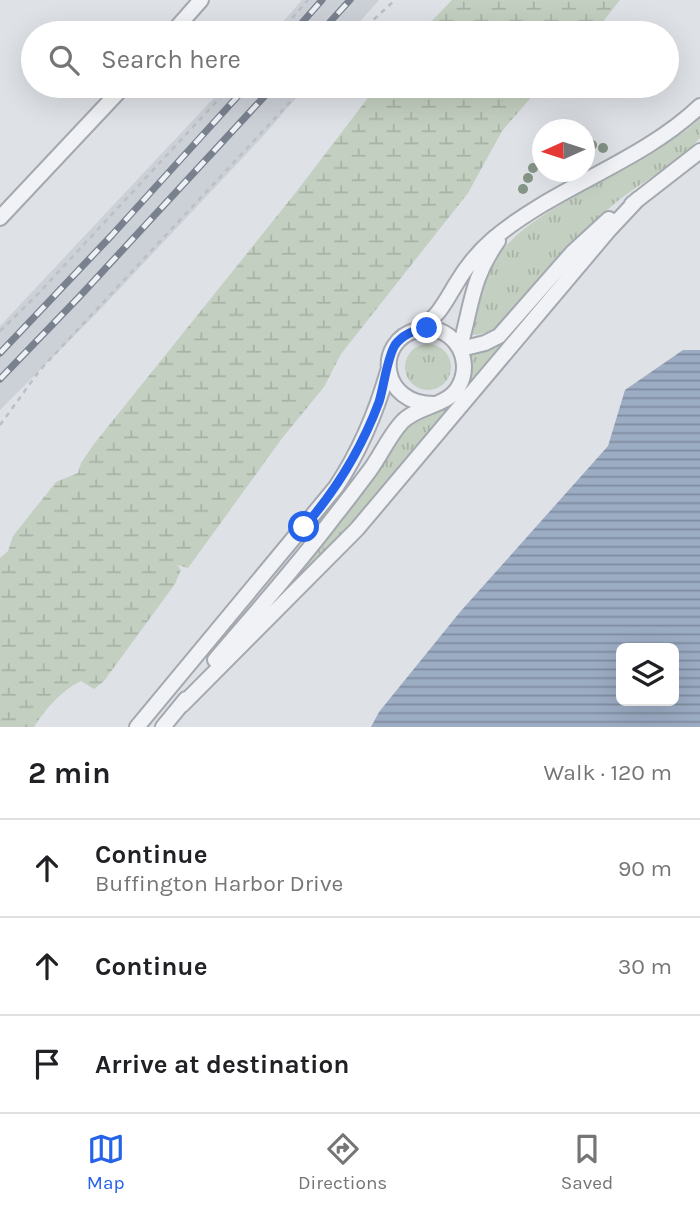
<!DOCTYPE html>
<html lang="en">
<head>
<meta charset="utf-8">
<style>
	body { margin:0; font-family:Karla,sans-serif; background:#f6f6f6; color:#202124 }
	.controls { position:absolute; right:21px; bottom:21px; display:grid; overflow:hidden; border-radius:10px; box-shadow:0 7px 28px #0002 }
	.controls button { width:63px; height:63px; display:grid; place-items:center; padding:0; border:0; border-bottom:2px solid #e0e0e0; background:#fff; color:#202124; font:35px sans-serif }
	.compass { position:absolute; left:532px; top:119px; width:63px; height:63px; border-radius:50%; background:#fff; box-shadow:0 7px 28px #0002; rotate:267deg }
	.stop { position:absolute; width:21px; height:21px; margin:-16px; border:5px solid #2563eb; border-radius:50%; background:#fff }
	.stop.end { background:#2563eb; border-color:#fff; box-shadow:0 2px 7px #0008 }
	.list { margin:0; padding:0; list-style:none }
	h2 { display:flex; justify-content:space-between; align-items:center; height:91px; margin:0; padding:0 28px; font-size:30px }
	h2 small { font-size:23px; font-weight:400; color:#757577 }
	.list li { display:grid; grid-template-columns:46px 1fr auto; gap:21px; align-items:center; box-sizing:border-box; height:98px; padding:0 28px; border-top:2px solid #e0e0e0 }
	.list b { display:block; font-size:26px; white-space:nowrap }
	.list p { margin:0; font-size:23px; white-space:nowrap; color:#757577 }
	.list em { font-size:23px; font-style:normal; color:#757577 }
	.icon { flex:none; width:38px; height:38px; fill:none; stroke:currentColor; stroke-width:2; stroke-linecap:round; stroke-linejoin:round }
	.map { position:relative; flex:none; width:700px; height:727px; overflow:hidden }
	.search { position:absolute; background:#fff; box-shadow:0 7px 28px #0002; left:21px; right:21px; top:21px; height:77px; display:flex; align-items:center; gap:18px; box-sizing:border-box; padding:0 24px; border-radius:38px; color:#757577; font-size:26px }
	.sheet { height:385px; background:#fff }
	nav { display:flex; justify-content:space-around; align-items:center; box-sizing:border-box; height:98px; border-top:2px solid #e0e0e0; background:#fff; font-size:19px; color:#757577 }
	nav a { display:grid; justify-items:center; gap:4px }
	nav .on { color:#2563eb }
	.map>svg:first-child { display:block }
	.built { fill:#ccd0d7 }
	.grass { fill:url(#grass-tufts) }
	.wetland { fill:url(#wetland-marsh) }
	.water { fill:url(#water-rules); fill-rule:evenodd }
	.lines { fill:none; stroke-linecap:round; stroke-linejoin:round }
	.minor-casing { stroke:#a4a8af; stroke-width:18 }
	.path { stroke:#bcbfc5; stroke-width:2.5; stroke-dasharray:5 5; stroke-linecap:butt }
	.minor { stroke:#f0f2f5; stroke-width:14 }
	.rail-casing { stroke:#79808e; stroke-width:7 }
	.rail { stroke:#edf0f4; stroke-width:4.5; stroke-dasharray:13; stroke-linecap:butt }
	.tree { fill:#849486 }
	.route { stroke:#2563eb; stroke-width:9 }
</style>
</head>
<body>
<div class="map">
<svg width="700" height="727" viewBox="0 0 700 727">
	<defs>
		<pattern id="grass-tufts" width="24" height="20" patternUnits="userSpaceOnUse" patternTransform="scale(1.75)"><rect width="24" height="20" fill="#c3cfc0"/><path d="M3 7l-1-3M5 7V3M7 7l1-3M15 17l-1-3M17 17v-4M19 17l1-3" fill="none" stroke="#a8b2a6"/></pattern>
		<pattern id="wetland-marsh" width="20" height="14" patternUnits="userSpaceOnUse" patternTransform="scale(1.75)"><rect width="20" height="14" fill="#c3cfc0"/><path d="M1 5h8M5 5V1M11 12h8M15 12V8" fill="none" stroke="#a8b2a6"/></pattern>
		<pattern id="water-rules" width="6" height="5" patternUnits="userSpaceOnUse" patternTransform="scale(1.75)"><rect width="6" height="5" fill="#9cacc3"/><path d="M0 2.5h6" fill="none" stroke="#7f8ca0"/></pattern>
	</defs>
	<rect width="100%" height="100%" fill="#dee1e6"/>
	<!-- built -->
	<path class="built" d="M302,0H379L350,33H273Z
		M225,86H306L266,133L95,315L0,410V326Z"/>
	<!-- grass -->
	<path class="grass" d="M700,118V138C675,165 642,181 614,204C581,232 554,265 525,298C506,319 500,334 470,335C482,246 522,226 594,186C625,168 656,149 687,130Z
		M502,342L505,345L361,519L253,625L405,428C434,401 482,410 470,351H488Z
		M405 367a23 23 0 1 1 46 0a23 23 0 1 1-46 0Z"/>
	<!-- wetland -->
	<path class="wetland" d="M452,0H620L594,33H420Z
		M377,86H541L502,131L468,193L341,354L324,387L283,437L188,568L177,565L181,570L175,584L104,681L94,689L81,681C62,690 45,709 34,727H0V558L8,551L13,536L56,482L78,473L81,463L94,444L293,196Z"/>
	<!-- water -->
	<path class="water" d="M683,350H700V727H371L379,712L460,612L608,446L625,390ZM621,648H674V701H621Z"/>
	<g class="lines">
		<!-- minor casing -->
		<g class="minor-casing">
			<path id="minor" d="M172,33L201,0
				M632,204L700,151
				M0,218L124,86
				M419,328C438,318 445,302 456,284C466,267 478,252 493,239C556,186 640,163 700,106
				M460,347C472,305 471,279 498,241
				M461,349L485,343L499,336L572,253L609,219
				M215,660C255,613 297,566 334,517C346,502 358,486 370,470C381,455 389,436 402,422C418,405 448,407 459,386C475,357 450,321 417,330C374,341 380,405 435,404
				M182,705L357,529L609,230L638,199
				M137,727L336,487C360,451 376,413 388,371
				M163,727L186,699"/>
		</g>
		<!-- path -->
		<path class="path" d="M279,33L308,0
			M359,33L395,0
			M0,331L36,296L231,86
			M0,425L40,370L305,86"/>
		<!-- minor -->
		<use href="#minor" class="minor"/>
		<!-- rail casing -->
		<g class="rail-casing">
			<path id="rail" d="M293,33L322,0
				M320,33L350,0
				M0,353L112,235L247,86
				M0,379L80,296L274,86"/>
		</g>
		<!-- rail -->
		<use href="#rail" class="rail"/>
	</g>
	<!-- trees -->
	<g class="tree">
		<circle cx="592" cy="145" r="5"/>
		<circle cx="603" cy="148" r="5"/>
		<circle cx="533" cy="168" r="5"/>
		<circle cx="528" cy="178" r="5"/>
		<circle cx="523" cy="189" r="5"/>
	</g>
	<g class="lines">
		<!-- route -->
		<path class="route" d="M304,527C337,489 361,450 379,402C384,386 387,358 395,345C403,334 414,330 427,328"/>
	</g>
</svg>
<div class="controls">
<button><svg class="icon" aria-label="layers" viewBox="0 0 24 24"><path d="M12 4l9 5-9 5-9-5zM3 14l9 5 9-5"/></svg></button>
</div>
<svg class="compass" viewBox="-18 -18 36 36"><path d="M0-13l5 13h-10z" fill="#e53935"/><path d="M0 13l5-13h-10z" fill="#757577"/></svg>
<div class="stop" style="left:304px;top:527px"></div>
<div class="stop end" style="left:427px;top:328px"></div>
<div class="search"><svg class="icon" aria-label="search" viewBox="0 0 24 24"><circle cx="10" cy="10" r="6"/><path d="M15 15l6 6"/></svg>Search here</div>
</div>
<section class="sheet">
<h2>2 min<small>Walk · 120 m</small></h2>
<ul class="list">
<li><svg class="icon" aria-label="ahead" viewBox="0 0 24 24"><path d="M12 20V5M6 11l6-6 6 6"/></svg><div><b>Continue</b><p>Buffington Harbor Drive</p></div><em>90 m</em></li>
<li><svg class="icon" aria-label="ahead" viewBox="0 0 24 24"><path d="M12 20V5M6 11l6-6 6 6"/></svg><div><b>Continue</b></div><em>30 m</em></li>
<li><svg class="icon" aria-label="arrive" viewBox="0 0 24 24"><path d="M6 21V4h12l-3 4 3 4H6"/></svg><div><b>Arrive at destination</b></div></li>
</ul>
</section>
<nav>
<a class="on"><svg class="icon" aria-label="map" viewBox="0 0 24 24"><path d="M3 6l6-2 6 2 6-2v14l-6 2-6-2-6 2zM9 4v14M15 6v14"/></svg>Map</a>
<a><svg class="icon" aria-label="directions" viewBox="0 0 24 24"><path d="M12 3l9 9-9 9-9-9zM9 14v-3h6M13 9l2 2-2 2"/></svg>Directions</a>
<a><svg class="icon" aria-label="saved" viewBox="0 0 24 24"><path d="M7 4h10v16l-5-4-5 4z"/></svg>Saved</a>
</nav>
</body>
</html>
